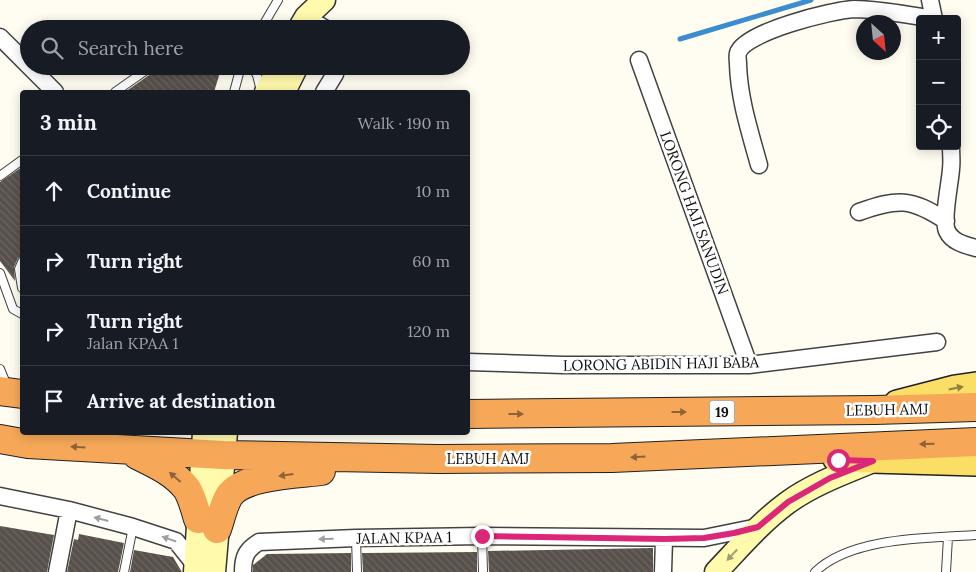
<!DOCTYPE html>
<html lang="en">
<head>
<meta charset="utf-8">
<style>
	body { margin:0; font-family:Lora,serif; background:#242831; color:#f1f3f6 }
	.controls { position:absolute; right:15px; top:15px; display:grid; overflow:hidden; border-radius:5px; box-shadow:0 2px 12px #0003 }
	.controls button { width:45px; height:45px; display:grid; place-items:center; padding:0; border:0; border-bottom:1px solid #363941; background:#171b24; color:#f1f3f6; font:25px sans-serif }
	.compass { position:absolute; left:856px; top:15px; width:45px; height:45px; border-radius:50%; background:#171b24; box-shadow:0 2px 12px #0003; rotate:153deg }
	.stop { position:absolute; width:15px; height:15px; margin:-11px; border:4px solid #db2777; border-radius:50%; background:#fff }
	.stop.end { background:#db2777; border-color:#fff; box-shadow:0 1px 5px #0008 }
	.list { margin:0; padding:0; list-style:none }
	h2 { display:flex; justify-content:space-between; align-items:center; height:65px; margin:0; padding:0 20px; font-size:21px }
	h2 small { font-size:16px; font-weight:400; color:#9ea1a6 }
	.list li { display:grid; grid-template-columns:32px 1fr auto; gap:15px; align-items:center; box-sizing:border-box; height:70px; padding:0 20px; border-top:1px solid #363941 }
	.list b { display:block; font-size:19px; white-space:nowrap }
	.list p { margin:0; font-size:16px; white-space:nowrap; color:#9ea1a6 }
	.list em { font-size:16px; font-style:normal; color:#9ea1a6 }
	.icon { flex:none; width:28px; height:28px; fill:none; stroke:currentColor; stroke-width:2; stroke-linecap:round; stroke-linejoin:round }
	.map { position:relative; flex:none; width:976px; height:572px; overflow:hidden }
	.search { position:absolute; background:#171b24; box-shadow:0 2px 12px #0003; left:20px; top:20px; width:450px; height:55px; display:flex; align-items:center; gap:12px; box-sizing:border-box; padding:0 18px; border-radius:28px; color:#9ea1a6; font-size:19px }
	.panel { position:absolute; background:#171b24; box-shadow:0 2px 12px #0003; left:20px; top:90px; width:450px; height:345px; border-radius:5px }
	.map>svg:first-child { display:block }
	.lines { fill:none; stroke-linecap:round; stroke-linejoin:round }
	.stream { stroke:#3b8dcf; stroke-width:5 }
	.building { fill:url(#building-back-hatch) }
	.lane-casing { stroke:#424242; stroke-width:10 }
	.street-casing { stroke:#424242; stroke-width:19 }
	.secondary-casing { stroke:#313131; stroke-width:25 }
	.primary-casing { stroke:#202020; stroke-width:28 }
	.highway-casing { stroke:#202020; stroke-width:30 }
	.lane { stroke:#fff; stroke-width:8 }
	.street { stroke:#fff; stroke-width:16 }
	.secondary { stroke:#fffaac; stroke-width:22 }
	.primary { stroke:#fade66; stroke-width:25 }
	.highway { stroke:#f6a858; stroke-width:28 }
	.oneway { fill:#90813f }
	.oneway2 { fill:#8e6337 }
	.oneway3 { fill:#9f9f9f }
	.oneway4 { fill:#9f9c6d }
	.route { stroke:#db2777; stroke-width:6 }
	.labels { text-anchor:middle; stroke-width:5; stroke-linejoin:round; paint-order:stroke }
	.shield { fill:#fff; stroke:#575757; stroke-width:1 }
	.shield-label { font-size:14px; font-weight:bold; fill:#0f0f0f }
	.street-label { font-size:15px; fill:#0f0f0f; stroke:#fff }
</style>
</head>
<body>
<div class="map">
<svg width="976" height="572" viewBox="0 0 976 572">
	<defs>
		<pattern id="building-back-hatch" width="6" height="6" patternUnits="userSpaceOnUse" patternTransform="scale(1.25)"><rect width="6" height="6" fill="#58514b"/><path d="M-1 5l2 2M0 0l6 6M5-1l2 2" fill="none" stroke="#6b6561"/></pattern>
	</defs>
	<rect width="100%" height="100%" fill="#fffdf1"/>
	<g class="lines">
		<!-- stream -->
		<path class="stream" d="M680,39L811,0"/>
	</g>
	<!-- building -->
	<path class="building" d="M162,66H222L214,92H125Z
		M22,167V257L18,258L14,267L15,281L0,261V182Z
		M0,526L54,535L47,572H0Z
		M79,534L124,543L118,572H67L74,539L78,540Z
		M653,548V572H489L488,551Z
		M134,550L173,557L182,572H130Z
		M477,552V572H363L362,553H365Z
		M351,553V572H253V565L267,554Z"/>
	<g class="lines">
		<!-- lane casing -->
		<g class="lane-casing">
			<path id="lane" d="M261,29L278,0
				M251,66L257,75L261,91
				M115,92L152,66
				M234,92L241,66
				M0,176L22,160
				M22,262L19,269L22,288
				M0,273L13,309L22,314
				M0,369L7,386
				M482,536L483,572
				M356,538L357,572
				M124,572L133,527
				M815,572C851,537 928,538 976,535
				M946,572L948,537"/>
		</g>
		<!-- street casing -->
		<g class="street-casing">
			<path id="street" d="M930,0L934,19
				M319,25L326,29
				M0,37L29,66
				M639,60L749,365
				M29,66L55,92
				M324,92L335,74L337,66
				M951,146C951,154 952,162 951,169C950,184 942,219 947,231C952,242 965,245 976,248
				M759,165C750,132 739,99 738,64C738,61 737,56 738,53C744,32 833,10 854,9C880,9 907,15 934,19
				M859,212C898,198 911,198 946,221
				M468,362L563,365H749L937,342
				M0,496L69,510L133,527L176,541L195,565
				M57,572L69,510
				M243,572C243,557 246,550 259,542L356,538L482,536L704,538L758,527
				M663,572L664,539"/>
		</g>
		<!-- secondary casing -->
		<g class="secondary-casing">
			<path id="secondary" d="M299,29L306,17L324,0
				M266,92L279,66
				M284,92L297,66
				M195,572L204,432
				M214,572L226,432
				M716,572C739,548 760,523 787,503C813,484 844,473 873,461"/>
		</g>
		<!-- primary casing -->
		<g class="primary-casing">
			<path id="primary" d="M897,403L955,388L976,385
				M836,459L976,463"/>
		</g>
		<!-- highway casing -->
		<g class="highway-casing">
			<path id="highway" d="M0,391L22,394
				M468,414L875,410L976,407
				M0,439L28,444L223,455L439,459L612,458L976,442
				M137,455C155,464 174,472 187,489C192,497 195,509 198,519
				M217,529C221,518 223,506 229,496C243,475 298,474 321,471"/>
		</g>
		<!-- lane -->
		<use href="#lane" class="lane"/>
		<!-- street -->
		<use href="#street" class="street"/>
		<!-- secondary -->
		<use href="#secondary" class="secondary"/>
		<!-- primary -->
		<use href="#primary" class="primary"/>
		<!-- highway -->
		<use href="#highway" class="highway"/>
	</g>
	<!-- one-way arrows -->
	<defs><path id="oneway-solid" d="M-6-.8H1V-3.2L6.5 0L1 3.2V.8H-6Z" transform="scale(1.25)"/></defs>
	<use class="oneway" href="#oneway-solid" transform="translate(956 388) rotate(-11)"/>
	<g class="oneway2">
		<use href="#oneway-solid" transform="translate(679 412)"/>
		<use href="#oneway-solid" transform="translate(516 414)"/>
		<use href="#oneway-solid" transform="translate(927 444) rotate(178)"/>
		<use href="#oneway-solid" transform="translate(78 447) rotate(-176)"/>
		<use href="#oneway-solid" transform="translate(638 457) rotate(177)"/>
		<use href="#oneway-solid" transform="translate(286 475) rotate(172)"/>
		<use href="#oneway-solid" transform="translate(175 477) rotate(-139)"/>
	</g>
	<g class="oneway3">
		<use href="#oneway-solid" transform="translate(101 519) rotate(-165)"/>
		<use href="#oneway-solid" transform="translate(169 539) rotate(-161)"/>
		<use href="#oneway-solid" transform="translate(326 539) rotate(178)"/>
	</g>
	<use class="oneway4" href="#oneway-solid" transform="translate(732 555) rotate(133)"/>
	<g class="lines">
		<!-- route -->
		<path class="route" d="M482,536L664,539L704,538L734,533L758,527L788,502L830,478L873,461L838,460"/>
	</g>
	<g class="labels">
		<!-- shield labels -->
		<rect class="shield" x="709.5" y="400.5" width="25" height="23" rx="4"/>
		<g class="shield-label">
			<text x="722" y="417">19</text>
		</g>
		<!-- street labels -->
		<g class="street-label">
			<text transform="translate(694 213) rotate(70)" y="5">LORONG HAJI SANUDIN</text>
			<text transform="translate(661 364) rotate(-1)" y="5">LORONG ABIDIN HAJI BABA</text>
			<text transform="translate(887 410) rotate(-1)" y="5">LEBUH AMJ</text>
			<text x="488" y="464">LEBUH AMJ</text>
			<text transform="translate(404 538) rotate(-1)" y="5">JALAN KPAA 1</text>
		</g>
	</g>
</svg>
<div class="controls">
<button>+</button>
<button>−</button>
<button><svg class="icon" aria-label="locate" viewBox="0 0 24 24"><circle cx="12" cy="12" r="6"/><path d="M12 2v4M12 18v4M2 12h4M18 12h4"/></svg></button>
</div>
<svg class="compass" viewBox="-18 -18 36 36"><path d="M0-13l5 13h-10z" fill="#e53935"/><path d="M0 13l5-13h-10z" fill="#9ea1a6"/></svg>
<div class="stop" style="left:838px;top:460px"></div>
<div class="stop end" style="left:482px;top:536px"></div>
<div class="search"><svg class="icon" aria-label="search" viewBox="0 0 24 24"><circle cx="10" cy="10" r="6"/><path d="M15 15l6 6"/></svg>Search here</div>
<section class="panel">
<h2>3 min<small>Walk · 190 m</small></h2>
<ul class="list">
<li><svg class="icon" aria-label="ahead" viewBox="0 0 24 24"><path d="M12 20V5M6 11l6-6 6 6"/></svg><div><b>Continue</b></div><em>10 m</em></li>
<li><svg class="icon" aria-label="right" viewBox="0 0 24 24"><path d="M7 20v-9h11M14 6l5 5-5 5"/></svg><div><b>Turn right</b></div><em>60 m</em></li>
<li><svg class="icon" aria-label="right" viewBox="0 0 24 24"><path d="M7 20v-9h11M14 6l5 5-5 5"/></svg><div><b>Turn right</b><p>Jalan KPAA 1</p></div><em>120 m</em></li>
<li><svg class="icon" aria-label="arrive" viewBox="0 0 24 24"><path d="M6 21V4h12l-3 4 3 4H6"/></svg><div><b>Arrive at destination</b></div></li>
</ul>
</section>
</div>
</body>
</html>
